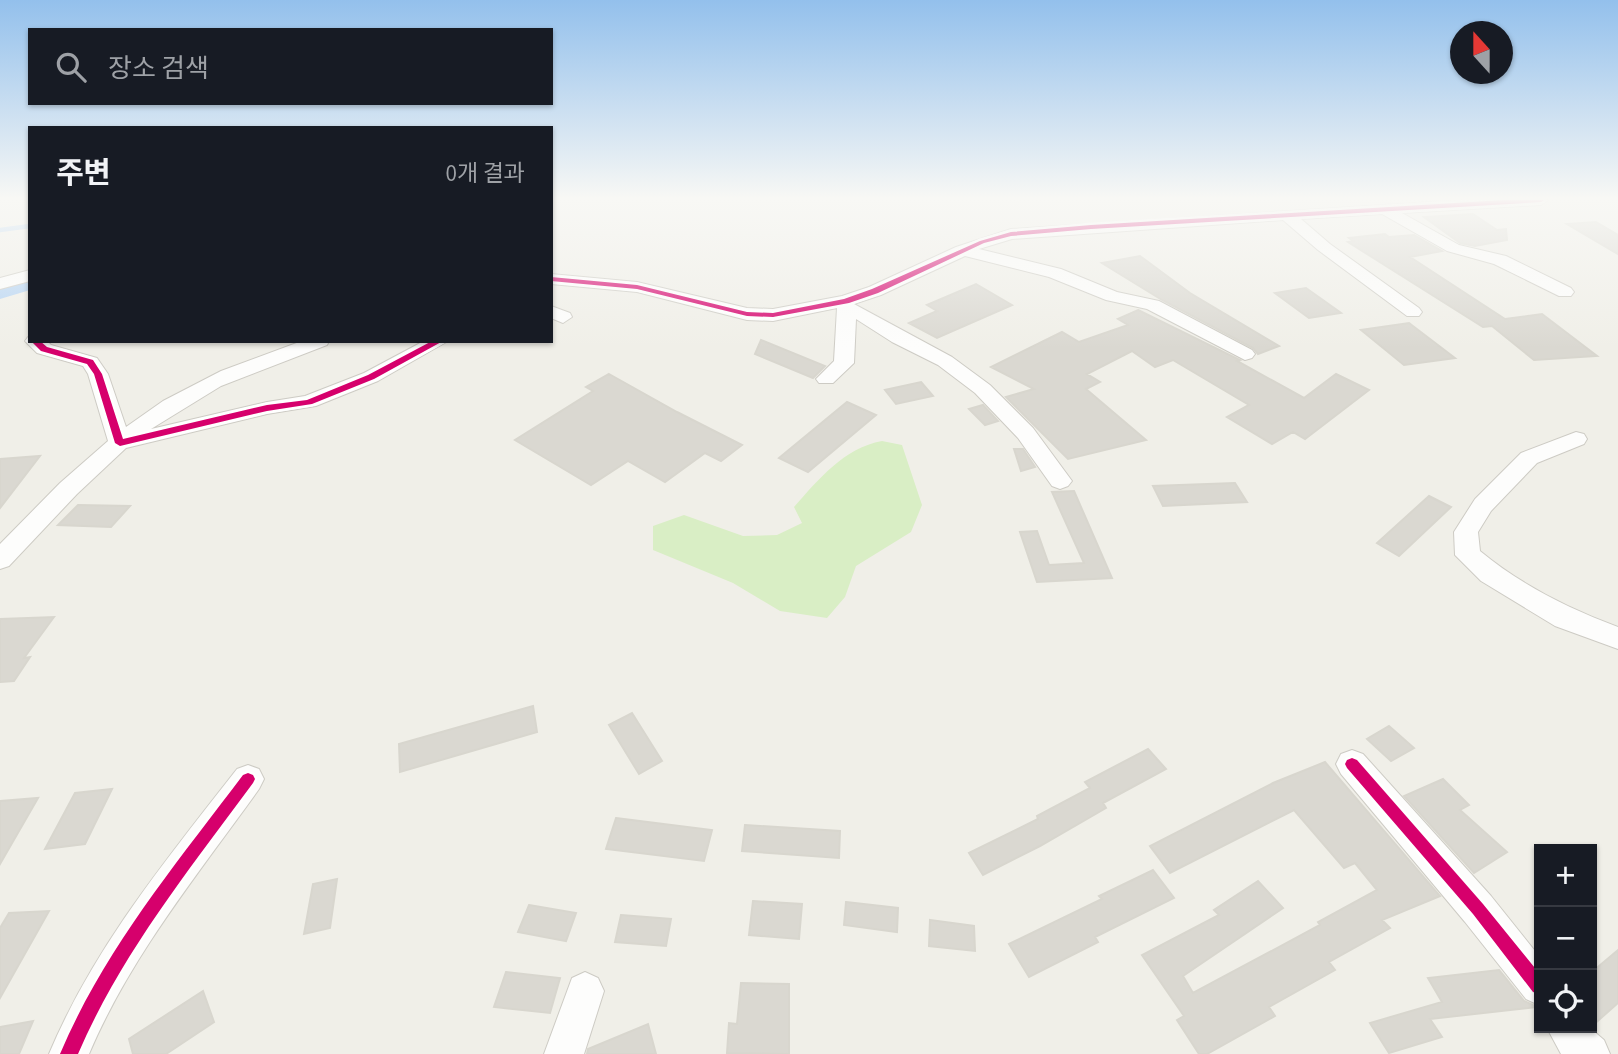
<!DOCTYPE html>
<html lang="ko">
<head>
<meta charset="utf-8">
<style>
	body { margin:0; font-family:"Source Sans 3","Noto Sans KR",sans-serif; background:#20242c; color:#f1f3f6 }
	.controls { position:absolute; right:21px; bottom:21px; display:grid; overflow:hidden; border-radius:0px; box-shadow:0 2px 5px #0004 }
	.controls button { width:63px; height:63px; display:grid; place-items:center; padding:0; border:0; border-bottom:2px solid #363941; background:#171b24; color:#f1f3f6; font:35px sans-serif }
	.compass { position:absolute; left:1450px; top:21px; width:63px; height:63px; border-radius:50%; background:#171b24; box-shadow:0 2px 5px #0004; rotate:339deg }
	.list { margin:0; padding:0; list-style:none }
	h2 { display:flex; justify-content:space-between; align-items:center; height:91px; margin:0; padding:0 28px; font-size:30px }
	h2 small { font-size:23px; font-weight:400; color:#9ea1a6 }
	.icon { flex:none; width:38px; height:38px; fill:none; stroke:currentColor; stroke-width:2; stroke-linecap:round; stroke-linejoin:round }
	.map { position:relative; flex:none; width:1618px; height:1054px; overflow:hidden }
	.search { position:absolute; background:#171b24; box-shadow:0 2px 5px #0004; left:28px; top:28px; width:525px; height:77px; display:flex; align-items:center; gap:18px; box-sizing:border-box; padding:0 24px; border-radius:0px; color:#9ea1a6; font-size:26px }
	.panel { position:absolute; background:#171b24; box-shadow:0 2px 5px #0004; left:28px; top:126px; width:525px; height:217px; border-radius:0px }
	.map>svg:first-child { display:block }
	.green { fill:#d9eec5 }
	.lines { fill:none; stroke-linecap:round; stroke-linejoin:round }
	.stream { stroke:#b4d3f3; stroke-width:4.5 }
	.canal { fill:#b4d3f3; fill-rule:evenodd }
	.building { fill:#dad8d1; stroke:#d8d6ce; stroke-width:2 }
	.minor-casing { stroke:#cdcbc4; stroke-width:2 }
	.minor { fill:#fdfdfc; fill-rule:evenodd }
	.cycleway-casing { stroke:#fff; stroke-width:5 }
	.cycleway { fill:#d6006c; fill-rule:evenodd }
</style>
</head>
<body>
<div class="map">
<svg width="1618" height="1054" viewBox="0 0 1618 1054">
	<rect width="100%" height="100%" fill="#f0efe8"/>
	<!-- green -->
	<path class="green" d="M882,441L902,445L922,505L911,532L856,566L845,597L827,618L780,611L733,583L653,550V526L684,515L743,536L777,535L802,523L794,507C819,479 844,448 882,441Z"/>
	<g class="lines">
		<!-- stream -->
		<path class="stream" d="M0,230L30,226"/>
		<!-- canal -->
		<path class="canal" d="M30,280V290L0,299V289Z"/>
	</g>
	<!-- building -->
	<path class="building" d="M1473,214L1497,230L1506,229L1507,240L1475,246L1460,243L1424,217Z
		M1596,222L1618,235V254L1567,224Z
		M1385,234L1389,237L1414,235L1442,251L1410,257L1505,319L1542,314L1597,356L1534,360L1492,326L1483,327L1348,242L1353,241L1349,238Z
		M1140,256L1190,293L1279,346L1258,354L1253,348L1162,300L1102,263Z
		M976,284L1012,305L937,338L909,323L937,311L927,305Z
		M1306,288L1341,313L1309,318L1275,293Z
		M1138,310L1240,360L1237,361L1304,398L1336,374L1369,390L1305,439L1293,432L1272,444L1227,417L1249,405L1173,360L1155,367L1132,351L1087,374L1100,382L1086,389L1146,440L1068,459L1006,397L1034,389L991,367L1062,332L1079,342L1128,325L1118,319Z
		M1409,323L1455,358L1404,365L1361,330Z
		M761,340L825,366L813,378L755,354Z
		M609,374L677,412L742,445L721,461L705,453L665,482L628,461L591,485L515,440L593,391L586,387Z
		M921,382L933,396L896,404L885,390Z
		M847,402L876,415L808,472L779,458Z
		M983,405L998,421L985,425L969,409Z
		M1014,449H1023L1035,467L1021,471Z
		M40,456L0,508V459Z
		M1235,483L1247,502L1163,506L1153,486Z
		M1074,491L1112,578L1037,582L1020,532L1037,531L1049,565L1084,563L1052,492Z
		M1429,496L1451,507L1399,556L1377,543Z
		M78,505L130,506L111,527L58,525Z
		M54,617L24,658L30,657L14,681L0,682V619Z
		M533,706L537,732L400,772L399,744Z
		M632,713L662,761L639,774L609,725Z
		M1389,726L1414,748L1391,761L1367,739Z
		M1148,749L1166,769L1103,803L1106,808L1040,846L983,875L969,853L1038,819L1037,816L1090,788L1085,782Z
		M1325,762L1440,896L1382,920L1390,928L1329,962L1335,970L1269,1007L1275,1016L1207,1054H1199L1177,1020L1184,1016L1142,955L1219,915L1214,910L1258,881L1283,908L1183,976L1193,993L1320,925L1318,922L1377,890L1355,863L1344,868L1294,810L1170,873L1150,846L1273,783Z
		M1443,779L1469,805L1460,810L1507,852L1474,873L1404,796Z
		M112,789L85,844L45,849L75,793Z
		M38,798L0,864V801Z
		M616,818L712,830L704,861L606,849Z
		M745,825L840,831L839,858L742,851Z
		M1153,870L1174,898L1095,937L1098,942L1029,977L1009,944L1102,899L1099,896Z
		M337,879L330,928L304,934L313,884Z
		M753,901L802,904L799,939L749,935Z
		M846,902L898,908L897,932L844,925Z
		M529,905L576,913L566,941L518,932Z
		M49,911L0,998V928L9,913Z
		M621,915L671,919L666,946L615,942Z
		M930,920L974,926L975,951L929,946Z
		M1618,950V1003L1592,1026V972Z
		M1499,970L1524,1001L1537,1007L1430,1019L1442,1037L1389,1053L1370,1023L1442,1002L1428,978Z
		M506,972L560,978L550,1013L494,1007Z
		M741,983L789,984V1054L727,1053L729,1023L737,1024Z
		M203,991L214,1022L166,1054H133L129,1039Z
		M33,1021L19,1054H0V1027Z
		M648,1024L656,1054H587L588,1049Z"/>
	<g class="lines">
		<!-- minor casing -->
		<g class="minor-casing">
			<path id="minor" d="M1461,200H1548L1541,205L1402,213L1459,245L1506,256L1571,288L1574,292L1571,296H1559L1494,264L1447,251L1382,214L1301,219L1330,244L1419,308L1422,312L1419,316H1407L1318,250L1283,220L1012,239L979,249L1061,269L1117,292L1159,301L1252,350L1255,354L1252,358L1245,360L1147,309L1106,300L1049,277L965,256L881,295L854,304L952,357L990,385L1033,428L1072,481L1068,486L1060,489L1052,486L1018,438L975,393L938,365L892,342L856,319L854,363L833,383H819L816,379L834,361L837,308L773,321L747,320L637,292L551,284V274L637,282L747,308L773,309L842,296L869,287L956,247L1011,229Z
				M30,270V281L0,289V278Z
				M551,306L570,313L572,317L563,323L551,318Z
				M28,337L30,341H47L51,345L97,358L108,374L126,427L163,401L221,371L302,341H329L327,345L221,386L151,429L267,402L305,396L364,373L424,341H448L378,381L316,406L267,414L126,448L77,494L9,566L0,569V544L60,483L108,441L88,374L83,366L37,353L25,341Z
				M1576,432L1584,434L1587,439L1584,444L1537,463L1491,511L1478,532L1480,551C1521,585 1569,609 1618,627V649L1555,626L1481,581L1455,555L1454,532L1475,499L1521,453Z
				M1352,750L1363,754L1491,896L1539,956V1005L1526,999L1465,922L1341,774L1336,764L1341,754Z
				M248,765L259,769L264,779L259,789C198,874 130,957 89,1054H49C94,947 166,860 237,769Z
				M585,972L598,978L604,991L584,1054H544L572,978Z
				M1547,1028H1590L1604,1040L1610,1054H1561Z"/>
		</g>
		<!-- minor -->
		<use href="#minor" class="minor"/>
		<!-- cycleway casing -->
		<g class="cycleway-casing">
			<path id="cycleway" d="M1504,200H1544L1541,202L1091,229L1011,236L984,243L878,293L849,303L773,317L747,316L637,289L551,281V277L637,285L747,312L773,313L844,299L872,289L980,241L1011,232L1091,225Z
				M31,341H40L47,347L93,360L102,374L123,439L267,405L307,400L368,375L432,341H443L374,379L312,404L267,411L120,446L115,443L94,374L87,364L41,351Z
				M1352,758L1357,760L1483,904L1539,973V994L1533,992L1473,914L1347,768L1345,764L1347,760Z
				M248,773L253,775L255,779L253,783C189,870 121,954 78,1054H60C104,950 176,864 243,775Z"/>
		</g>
		<!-- cycleway -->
		<use href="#cycleway" class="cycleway"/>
	</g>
	<!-- sky -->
	<linearGradient id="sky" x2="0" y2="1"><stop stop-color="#93c0ec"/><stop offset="0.57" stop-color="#f8f8f5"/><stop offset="1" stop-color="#f8f8f5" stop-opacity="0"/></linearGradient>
	<rect width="1618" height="348" fill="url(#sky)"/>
</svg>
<div class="controls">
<button>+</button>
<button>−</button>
<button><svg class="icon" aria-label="locate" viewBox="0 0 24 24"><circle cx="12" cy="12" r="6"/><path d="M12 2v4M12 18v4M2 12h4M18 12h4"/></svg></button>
</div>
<svg class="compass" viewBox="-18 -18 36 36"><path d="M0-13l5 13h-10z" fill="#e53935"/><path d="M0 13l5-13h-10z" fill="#9ea1a6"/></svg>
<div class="search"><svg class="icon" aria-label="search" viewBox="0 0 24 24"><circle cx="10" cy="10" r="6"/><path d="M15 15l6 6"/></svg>장소 검색</div>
<section class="panel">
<h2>주변<small>0개 결과</small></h2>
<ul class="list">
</ul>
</section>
</div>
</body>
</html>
